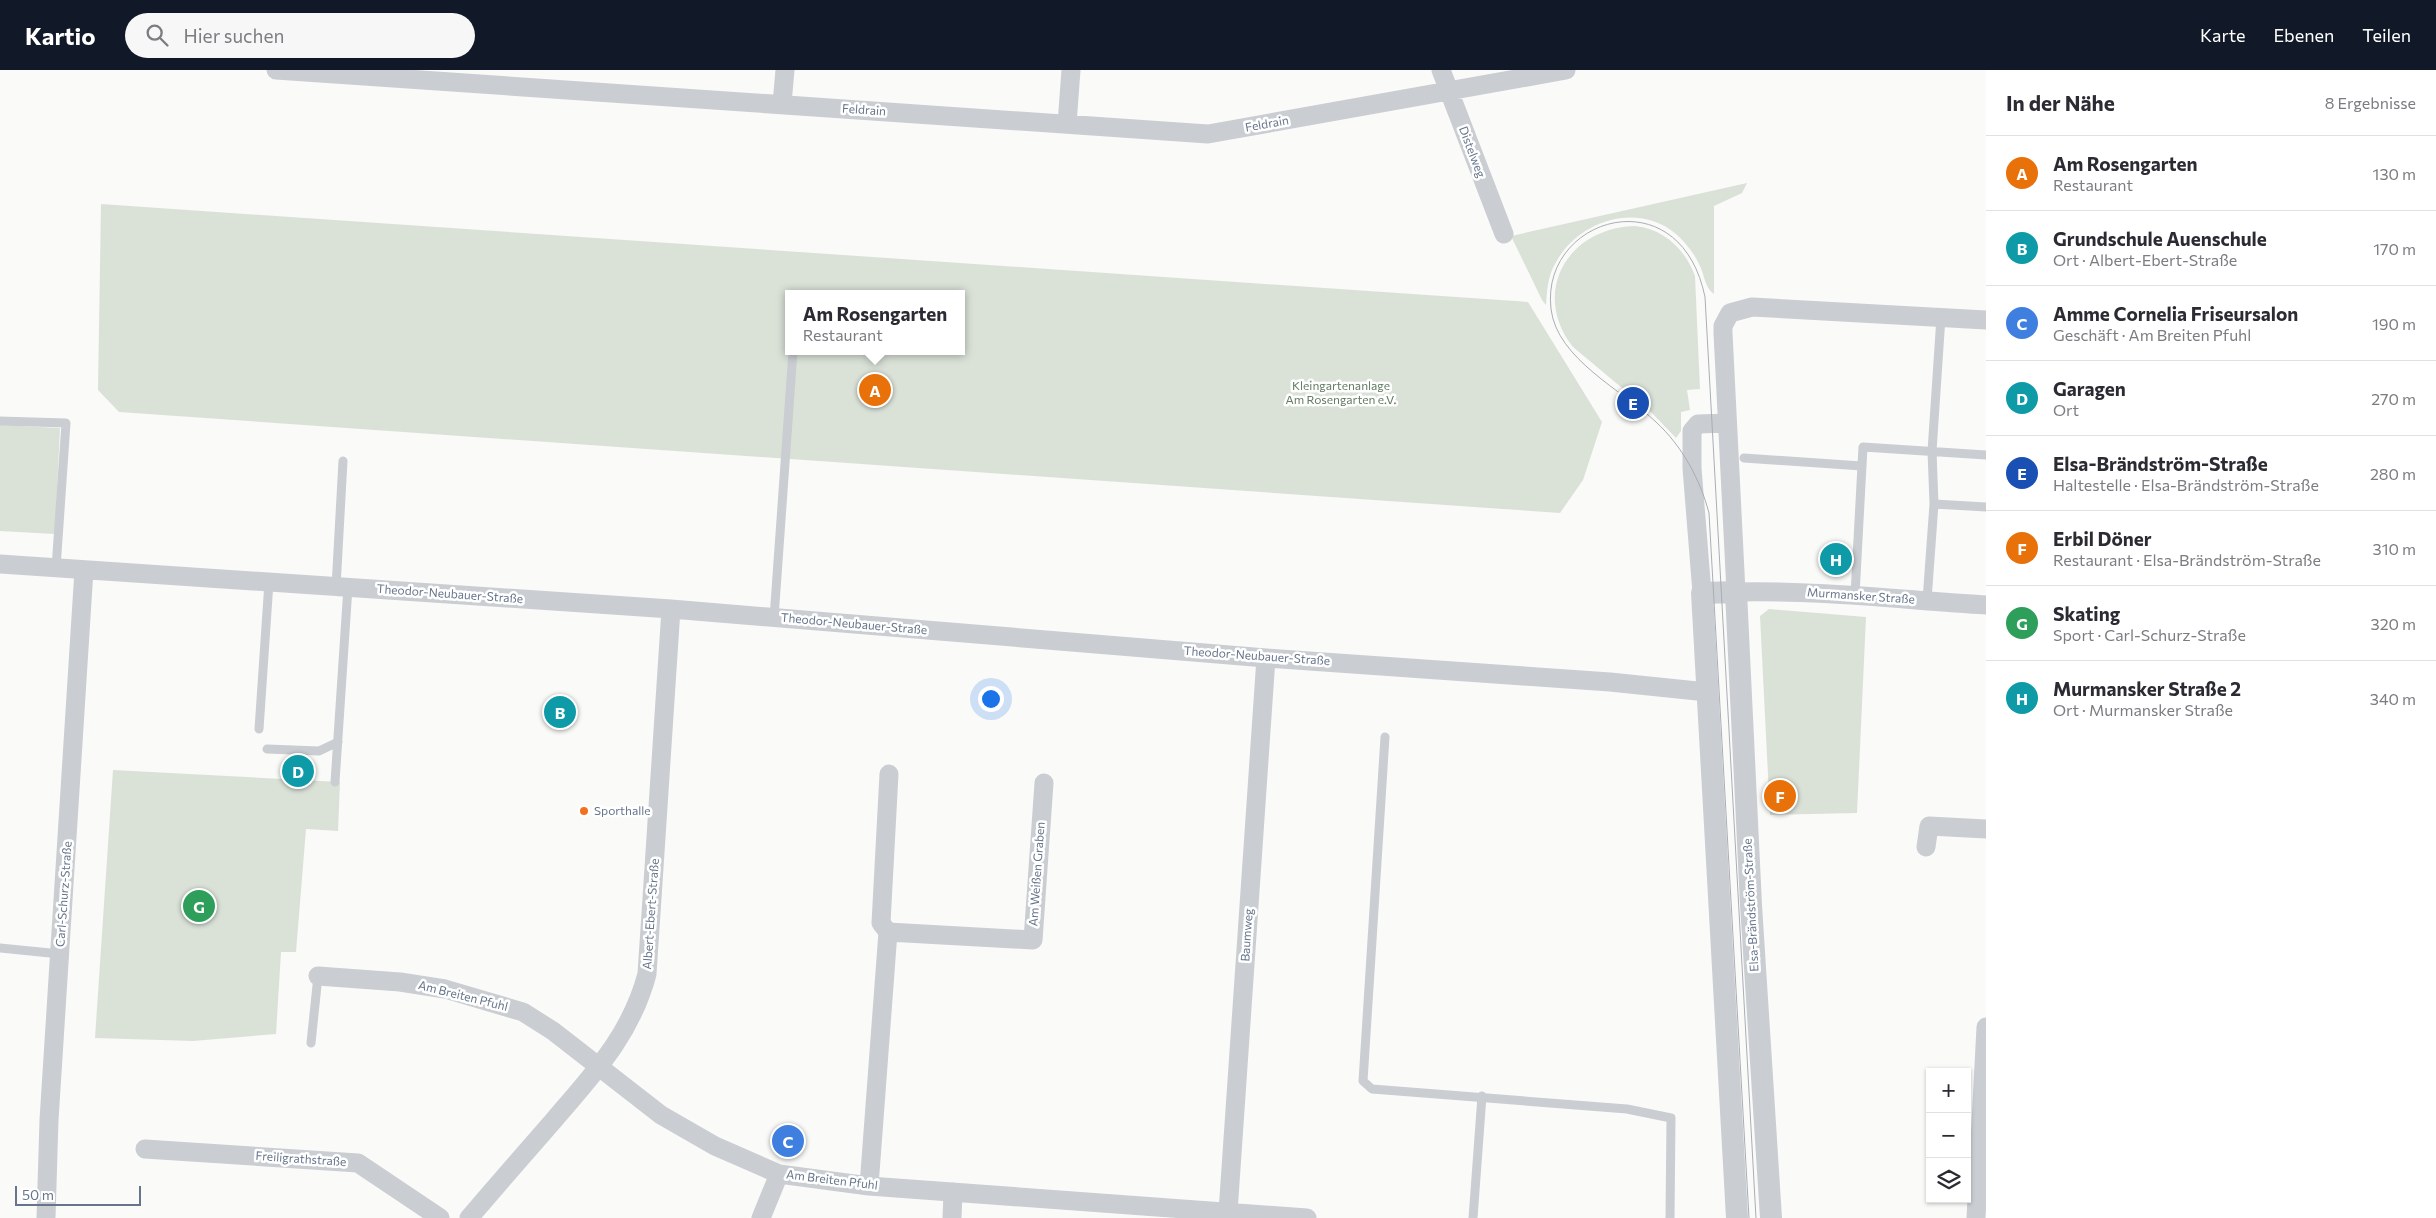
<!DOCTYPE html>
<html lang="de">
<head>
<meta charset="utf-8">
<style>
	body { margin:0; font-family:Commissioner,sans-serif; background:#f7f7f7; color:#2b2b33 }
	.controls { position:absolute; right:15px; bottom:15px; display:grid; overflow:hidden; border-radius:0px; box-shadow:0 1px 4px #0004 }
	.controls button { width:45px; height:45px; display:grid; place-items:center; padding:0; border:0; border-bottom:1px solid #e1e1e2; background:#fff; color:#2b2b33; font:25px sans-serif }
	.scale { position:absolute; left:15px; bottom:12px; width:126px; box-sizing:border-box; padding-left:5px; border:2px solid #66758b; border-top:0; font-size:14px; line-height:18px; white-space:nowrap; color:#66758b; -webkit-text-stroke:4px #fff; paint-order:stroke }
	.you { position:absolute; left:990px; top:628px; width:18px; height:18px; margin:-12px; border:4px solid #fff; border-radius:50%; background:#1a73e8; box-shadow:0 0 0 8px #1a73e833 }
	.badge { display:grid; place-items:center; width:32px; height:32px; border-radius:50%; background:#111827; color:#fff; font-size:16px; font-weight:700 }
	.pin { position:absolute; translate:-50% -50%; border:2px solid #fff; box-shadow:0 1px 5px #0006 }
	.popup { position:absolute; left:785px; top:220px; width:180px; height:65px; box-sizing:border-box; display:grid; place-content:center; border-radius:0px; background:#fff; filter:drop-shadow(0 1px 4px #0005); font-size:16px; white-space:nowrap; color:#7c7c81 }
	.popup b { font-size:19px; color:#2b2b33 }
	.popup::after { content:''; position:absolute; left:50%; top:100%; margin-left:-10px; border:10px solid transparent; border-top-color:#fff }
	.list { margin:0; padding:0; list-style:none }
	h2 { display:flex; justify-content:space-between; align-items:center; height:65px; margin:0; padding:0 20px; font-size:21px }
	h2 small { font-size:16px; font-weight:400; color:#7c7c81 }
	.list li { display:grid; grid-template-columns:32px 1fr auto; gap:15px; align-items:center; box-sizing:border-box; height:75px; padding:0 20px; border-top:1px solid #e1e1e2 }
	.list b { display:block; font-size:19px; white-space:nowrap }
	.list p { margin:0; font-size:16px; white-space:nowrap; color:#7c7c81 }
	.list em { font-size:16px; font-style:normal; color:#7c7c81 }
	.icon { flex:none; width:28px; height:28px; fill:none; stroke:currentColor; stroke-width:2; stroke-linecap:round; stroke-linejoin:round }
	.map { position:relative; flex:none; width:1986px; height:1148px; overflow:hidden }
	header { display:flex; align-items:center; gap:30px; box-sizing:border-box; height:70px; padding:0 25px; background:#111827; color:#fff }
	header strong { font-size:24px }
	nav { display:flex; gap:28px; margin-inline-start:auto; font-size:18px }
	.search { width:350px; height:45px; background:#f7f7f7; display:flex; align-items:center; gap:12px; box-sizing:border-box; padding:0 18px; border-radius:28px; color:#7c7c81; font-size:19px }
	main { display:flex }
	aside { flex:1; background:#fff }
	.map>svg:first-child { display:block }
	.green { fill:#dae2d8; fill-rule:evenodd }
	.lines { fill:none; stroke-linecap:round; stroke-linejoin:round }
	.service { stroke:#cacdd1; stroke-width:9 }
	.minor { stroke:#cacdd1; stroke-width:19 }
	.tertiary { stroke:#cacdd1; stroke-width:22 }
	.tram { stroke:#a9aeb6; stroke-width:1 }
	.poi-dot { fill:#f27120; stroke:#fff; stroke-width:2 }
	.labels { text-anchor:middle; stroke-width:5; stroke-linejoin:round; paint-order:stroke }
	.street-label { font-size:12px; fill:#66758b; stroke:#fff }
	.park-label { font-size:12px; fill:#637c62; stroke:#fff }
	.poi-label { font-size:12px; fill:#66758b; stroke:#fff; text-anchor:start }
</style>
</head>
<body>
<header>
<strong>Kartio</strong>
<div class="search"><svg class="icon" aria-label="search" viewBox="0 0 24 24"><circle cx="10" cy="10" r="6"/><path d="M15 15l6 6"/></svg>Hier suchen</div>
<nav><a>Karte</a><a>Ebenen</a><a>Teilen</a></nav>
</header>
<main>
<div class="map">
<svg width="1986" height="1148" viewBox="0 0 1986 1148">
	<rect width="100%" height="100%" fill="#fafaf8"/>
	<!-- green -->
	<path class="green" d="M1747,113L1742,123L1714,136V224C1704,217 1705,205 1699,194C1694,183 1685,172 1676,164C1637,131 1577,151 1555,194C1548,206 1547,220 1546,235L1542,230L1511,166Z
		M101,134L1528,232L1602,352L1583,410L1560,443L119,342L98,320ZM789,224H961V281H789Z
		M1635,156C1664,159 1685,179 1695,206L1700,319L1687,320L1690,340L1681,342V361L1676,368L1652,343L1573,277C1530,222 1568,158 1635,156Z
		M0,355L60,358L55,464L0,461Z
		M1769,539L1866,547L1857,743L1770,745L1760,546Z
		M113,700L340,712L338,761L306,759L296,882H281L276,964L193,971L95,968Z"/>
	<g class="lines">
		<!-- service -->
		<path class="service" d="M0,351L66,353L56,498
			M1744,388L1862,396
			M1934,434L1986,437
			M336,517L343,391
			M1855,525L1863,377L1986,385
			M1927,530L1934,434L1932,381L1941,247
			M774,548L793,281
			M259,659L269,512
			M1385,667L1363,1011L1372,1019L1627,1039L1671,1048L1670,1148
			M267,679L319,681L338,672
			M335,712L348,517
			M0,878L60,884
			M311,973L318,906
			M1473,1148L1482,1026"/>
		<!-- minor -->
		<path class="minor" d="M276,0L1208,64L1566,0
			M1441,0L1504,164
			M782,34L785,0
			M1067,54L1071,0
			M1986,250L1752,237L1730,243L1723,256V263L1736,522C1820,520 1903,530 1986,535
			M0,494L671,539L1266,588L1610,612L1707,622
			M1702,523L1692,398V361L1698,354L1727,353
			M1926,777L1929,756L1986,759
			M888,862L1033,870L1044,713
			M318,906L400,912L445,919L523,942L553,961L661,1045L715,1076L779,1104L869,1116L1307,1148
			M145,1079L358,1093L440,1148
			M869,1116L888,862L881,853L889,704
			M1228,1142L1266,588
			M46,1148L49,1050L84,500
			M469,1148C497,1115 526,1082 554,1050C594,1003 631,965 647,904L671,539
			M761,1148L779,1104
			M952,1148L953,1122
			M1976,1148L1986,957"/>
		<!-- tertiary -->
		<path class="tertiary" d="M1737,1148L1702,523L1736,522L1751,835L1771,1148"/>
		<!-- tram -->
		<path class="tram" d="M1749,1148L1709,443C1700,409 1682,376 1656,352C1622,320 1557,289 1551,239C1540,147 1680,105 1705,227L1756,1148"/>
	</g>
	<!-- markers -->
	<circle class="poi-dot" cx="584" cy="741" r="5"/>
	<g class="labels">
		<!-- street labels -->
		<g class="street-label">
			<text transform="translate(864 40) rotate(4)" y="4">Feldrain</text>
			<text transform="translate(1267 54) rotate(-10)" y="4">Feldrain</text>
			<text transform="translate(1472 82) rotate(69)" y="4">Distelweg</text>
			<text transform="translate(450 524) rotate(4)" y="4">Theodor-Neubauer-Straße</text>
			<text transform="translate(1861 526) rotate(4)" y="4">Murmansker Straße</text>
			<text transform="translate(854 554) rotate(5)" y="4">Theodor-Neubauer-Straße</text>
			<text transform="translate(1257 586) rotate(4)" y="4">Theodor-Neubauer-Straße</text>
			<text transform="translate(1037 804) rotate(-86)" y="4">Am Weißen Graben</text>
			<text transform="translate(64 824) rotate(-86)" y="4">Carl-Schurz-Straße</text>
			<text transform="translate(1751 835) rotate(-93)" y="4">Elsa-Brändström-Straße</text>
			<text transform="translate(651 844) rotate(-86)" y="4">Albert-Ebert-Straße</text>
			<text transform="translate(1247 865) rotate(-86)" y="4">Baumweg</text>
			<text transform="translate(463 926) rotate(14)" y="4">Am Breiten Pfuhl</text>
			<text transform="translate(301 1089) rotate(4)" y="4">Freiligrathstraße</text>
			<text transform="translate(832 1110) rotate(7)" y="4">Am Breiten Pfuhl</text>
		</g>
		<!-- park labels -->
		<g class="park-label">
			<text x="1341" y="320">Kleingartenanlage<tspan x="1341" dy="14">Am Rosengarten e.V.</tspan></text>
		</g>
		<!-- poi labels -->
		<g class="poi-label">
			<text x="594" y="745">Sporthalle</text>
		</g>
	</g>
</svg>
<div class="controls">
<button>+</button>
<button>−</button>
<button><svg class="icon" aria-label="layers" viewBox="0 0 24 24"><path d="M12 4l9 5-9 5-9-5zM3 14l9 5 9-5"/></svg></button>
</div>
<div class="scale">50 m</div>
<div class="you"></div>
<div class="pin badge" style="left:875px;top:320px;background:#e8710a">A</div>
<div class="popup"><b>Am Rosengarten</b>Restaurant</div>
<div class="pin badge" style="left:560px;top:642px;background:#0f9aa8">B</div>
<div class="pin badge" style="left:788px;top:1071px;background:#3f7fe0">C</div>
<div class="pin badge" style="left:298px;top:701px;background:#0f9aa8">D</div>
<div class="pin badge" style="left:1633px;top:333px;background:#1a4fb4">E</div>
<div class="pin badge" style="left:1780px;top:726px;background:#e8710a">F</div>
<div class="pin badge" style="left:199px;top:836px;background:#2e9e5b">G</div>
<div class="pin badge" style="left:1836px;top:489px;background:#0f9aa8">H</div>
</div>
<aside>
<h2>In der Nähe<small>8 Ergebnisse</small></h2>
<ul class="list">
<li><span class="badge" style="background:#e8710a">A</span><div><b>Am Rosengarten</b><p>Restaurant</p></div><em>130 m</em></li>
<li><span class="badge" style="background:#0f9aa8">B</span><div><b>Grundschule Auenschule</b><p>Ort · Albert-Ebert-Straße</p></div><em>170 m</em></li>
<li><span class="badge" style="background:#3f7fe0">C</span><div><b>Amme Cornelia Friseursalon</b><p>Geschäft · Am Breiten Pfuhl</p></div><em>190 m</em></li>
<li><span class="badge" style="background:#0f9aa8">D</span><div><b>Garagen</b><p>Ort</p></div><em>270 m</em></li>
<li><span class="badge" style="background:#1a4fb4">E</span><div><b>Elsa-Brändström-Straße</b><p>Haltestelle · Elsa-Brändström-Straße</p></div><em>280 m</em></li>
<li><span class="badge" style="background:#e8710a">F</span><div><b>Erbil Döner</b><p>Restaurant · Elsa-Brändström-Straße</p></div><em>310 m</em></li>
<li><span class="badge" style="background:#2e9e5b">G</span><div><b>Skating</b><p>Sport · Carl-Schurz-Straße</p></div><em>320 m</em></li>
<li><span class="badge" style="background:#0f9aa8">H</span><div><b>Murmansker Straße 2</b><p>Ort · Murmansker Straße</p></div><em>340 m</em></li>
</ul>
</aside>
</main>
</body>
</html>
